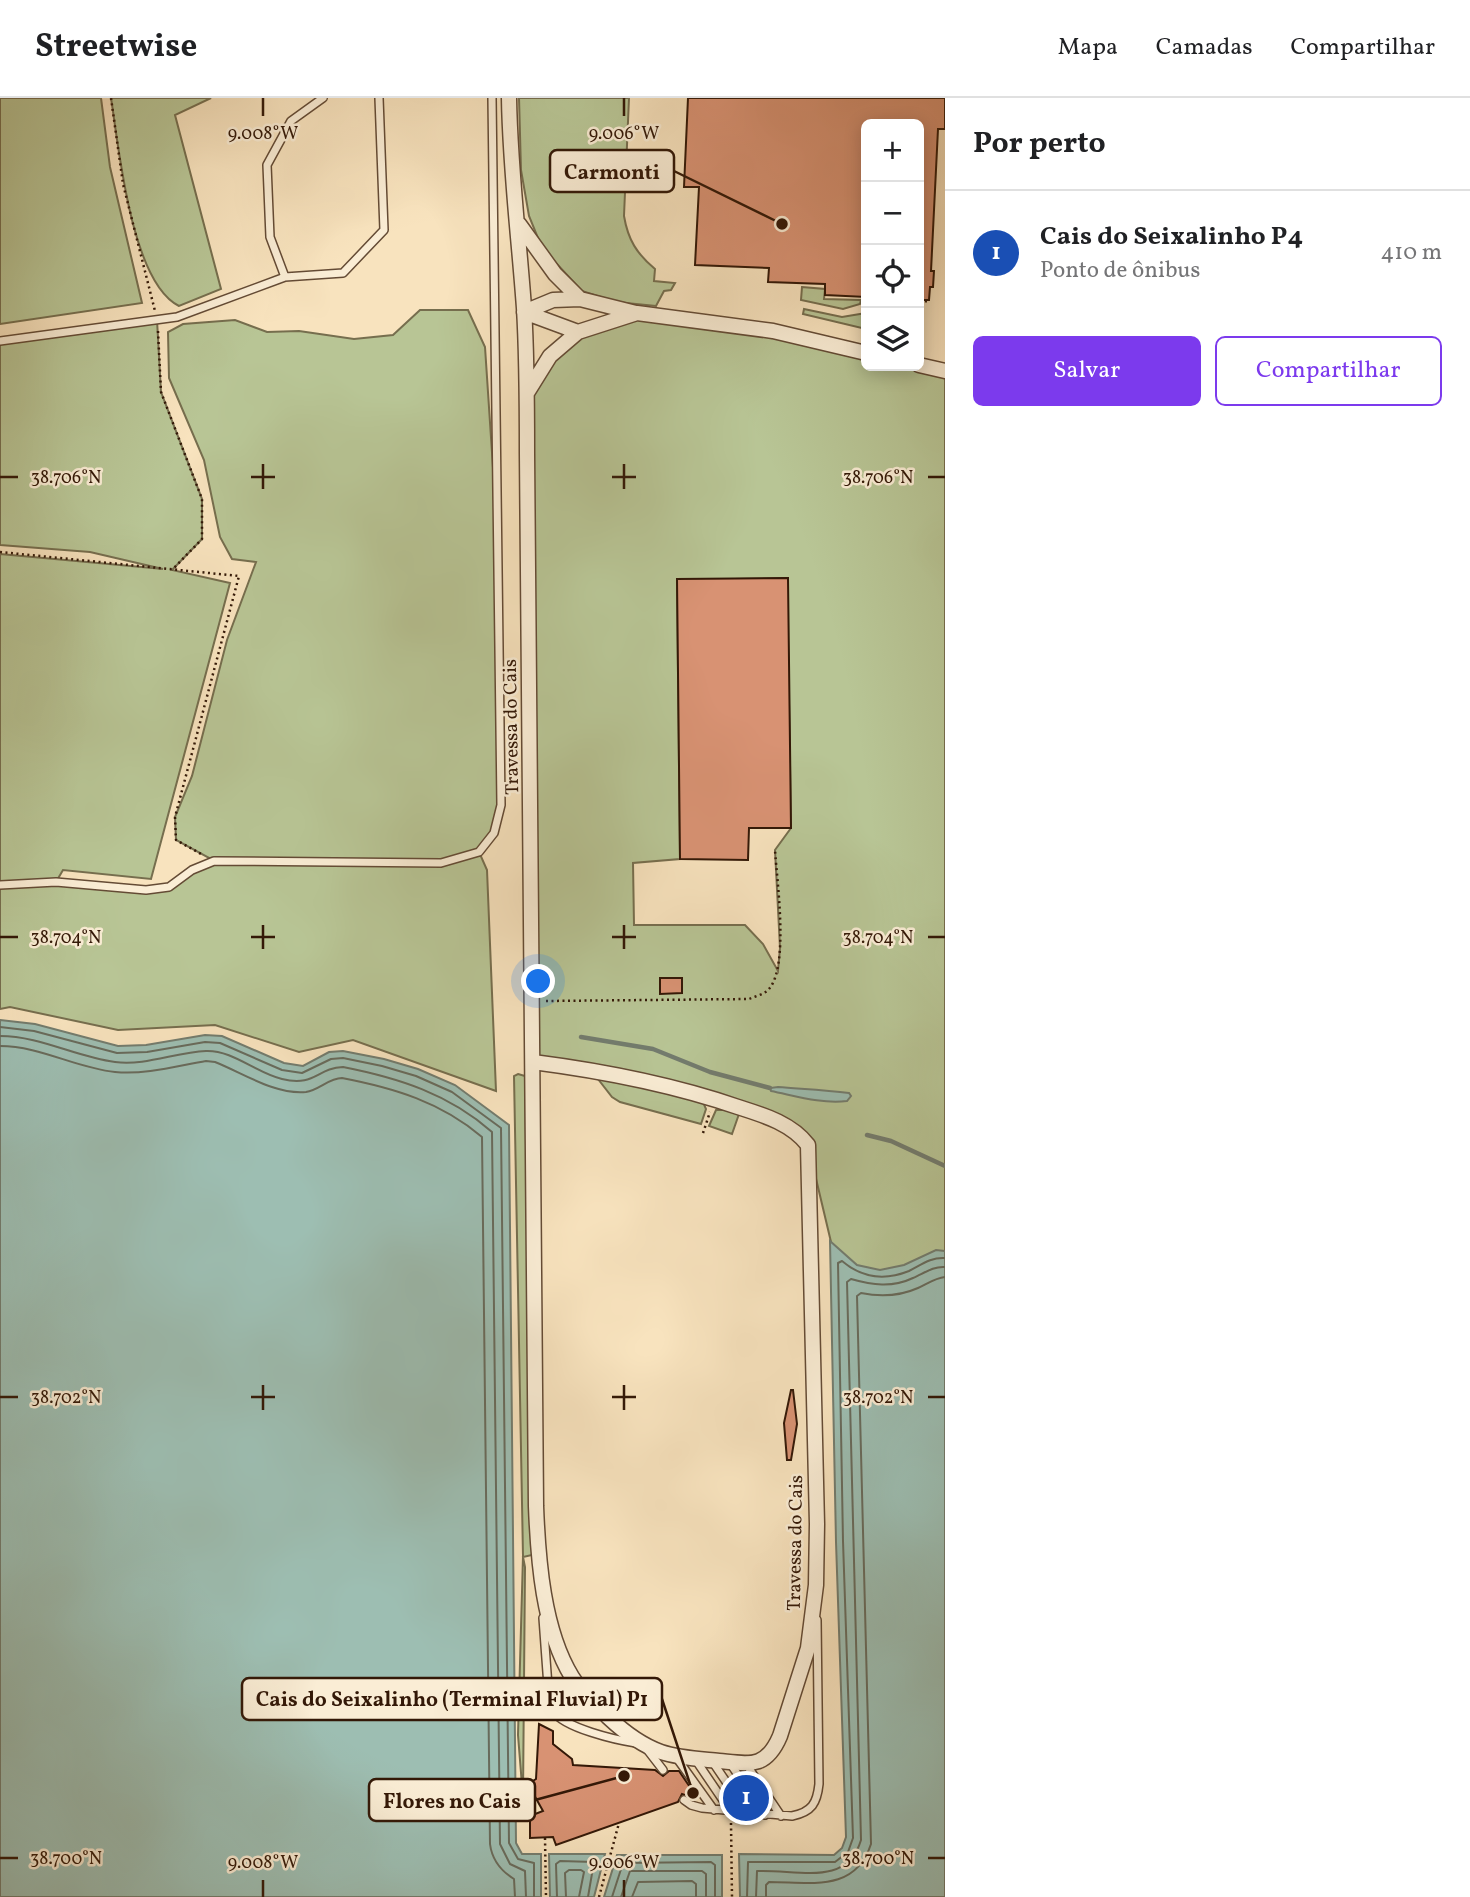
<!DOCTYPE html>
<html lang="pt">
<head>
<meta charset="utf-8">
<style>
	body { margin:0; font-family:Vollkorn,serif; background:#f2f2f2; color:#202124 }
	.controls { position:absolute; right:21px; top:21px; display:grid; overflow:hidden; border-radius:10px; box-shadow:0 4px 18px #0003 }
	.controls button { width:63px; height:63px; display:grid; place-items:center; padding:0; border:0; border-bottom:2px solid #e0e0e0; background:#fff; color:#202124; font:35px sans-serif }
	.you { position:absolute; left:539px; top:884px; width:24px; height:24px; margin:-18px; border:5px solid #fff; border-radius:50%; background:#1a73e8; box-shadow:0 0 0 10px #1a73e833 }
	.badge { display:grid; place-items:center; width:46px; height:46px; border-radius:50%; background:#7c3aed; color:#fff; font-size:23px; font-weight:700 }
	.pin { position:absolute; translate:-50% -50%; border:4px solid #fff; box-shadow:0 2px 7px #0006 }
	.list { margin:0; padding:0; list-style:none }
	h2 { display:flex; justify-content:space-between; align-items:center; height:91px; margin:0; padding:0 28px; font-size:30px }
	h2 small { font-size:23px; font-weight:400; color:#757577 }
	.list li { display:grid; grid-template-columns:46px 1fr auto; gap:21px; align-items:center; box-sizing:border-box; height:126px; padding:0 28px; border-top:2px solid #e0e0e0 }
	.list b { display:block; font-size:26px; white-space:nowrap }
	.list p { margin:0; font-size:23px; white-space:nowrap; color:#757577 }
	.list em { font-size:23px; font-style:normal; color:#757577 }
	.actions { display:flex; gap:14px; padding:21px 28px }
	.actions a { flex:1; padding:16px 0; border:2px solid #7c3aed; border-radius:10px; text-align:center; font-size:24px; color:#7c3aed }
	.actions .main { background:#7c3aed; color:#fff }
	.icon { flex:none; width:38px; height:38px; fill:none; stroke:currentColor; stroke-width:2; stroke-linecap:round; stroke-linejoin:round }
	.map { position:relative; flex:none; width:945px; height:1799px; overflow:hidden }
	header { display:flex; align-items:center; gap:42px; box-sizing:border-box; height:98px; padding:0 35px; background:#fff; border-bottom:2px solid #e0e0e0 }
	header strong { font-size:33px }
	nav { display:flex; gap:38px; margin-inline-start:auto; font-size:24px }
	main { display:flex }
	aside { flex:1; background:#fff }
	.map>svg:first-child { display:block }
	.green { fill:#b8c595; stroke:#766e4e; stroke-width:2; fill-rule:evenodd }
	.water { fill:#9dbeb2; stroke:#737c6e; stroke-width:2 }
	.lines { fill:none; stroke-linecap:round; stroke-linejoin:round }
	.shore { stroke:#686b5c; stroke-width:2 }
	.stream { stroke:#737c6e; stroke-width:4.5 }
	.building { fill:#d89273; stroke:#331807; stroke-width:2 }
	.lane-casing { stroke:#644b35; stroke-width:10 }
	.street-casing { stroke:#644b35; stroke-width:17 }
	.path { stroke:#331807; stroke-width:2.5; stroke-dasharray:2 3.5; stroke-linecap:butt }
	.lane { stroke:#faedd5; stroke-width:7 }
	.street { stroke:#faedd5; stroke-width:14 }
	.ticks { fill:none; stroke:#331807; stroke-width:2.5 }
	.labels { text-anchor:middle; stroke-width:5; stroke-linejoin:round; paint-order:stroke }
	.street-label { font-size:19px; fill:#331807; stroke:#faedd5 }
	.ticks-label { font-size:18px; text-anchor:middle; fill:#331807; stroke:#faedd5; stroke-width:5; stroke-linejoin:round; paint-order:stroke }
	.leader { fill:none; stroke:#331807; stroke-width:2.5 }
	.callout-dot { fill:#331807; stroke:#faedd5; stroke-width:2.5 }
	.callout { fill:#faedd5; stroke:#331807; stroke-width:2.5 }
	.callout-label { font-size:21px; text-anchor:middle; font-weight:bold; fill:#331807 }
</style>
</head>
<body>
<header>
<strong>Streetwise</strong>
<nav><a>Mapa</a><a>Camadas</a><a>Compartilhar</a></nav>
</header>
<main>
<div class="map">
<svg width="945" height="1799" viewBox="0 0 945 1799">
	<rect width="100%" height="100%" fill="#f8e3be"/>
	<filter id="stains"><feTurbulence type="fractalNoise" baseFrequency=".00286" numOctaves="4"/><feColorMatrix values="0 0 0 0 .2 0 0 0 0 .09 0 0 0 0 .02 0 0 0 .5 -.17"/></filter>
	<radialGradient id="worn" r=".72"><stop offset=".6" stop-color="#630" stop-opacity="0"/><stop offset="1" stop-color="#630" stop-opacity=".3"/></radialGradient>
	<!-- green -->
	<path class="green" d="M0,0H101L110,69L142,205L0,226Z
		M111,0H211L175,17L221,191L179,208C131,184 119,50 111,0Z
		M519,0H629L624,118C628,142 637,156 655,171L654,183L675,185L671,192L664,193L656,208L616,204L582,193L542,150L529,118L521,72Z
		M802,189L825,191L824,201L861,202L860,206L843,211L801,202Z
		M804,211L842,219L866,215L864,224L866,225V231L803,216Z
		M420,212H468L485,249L497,430L501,707L494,735L479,754L487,772L496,993L353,942L299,954L215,927L118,932L10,909L0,911V456L163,471L90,454L0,447V243L157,222L161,294L202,401V441L172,472L230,485L151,781L63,772L56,784L146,792L169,789L213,762L176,742L175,719L192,678L227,542L256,464L232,461L220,439L204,362L169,280L168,234L183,226L235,222L267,234L299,233L354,241L393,237Z
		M637,215L866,255V268H919L945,273V1797L847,1738L831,1144L808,1047L758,1016L533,964L527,295L578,234ZM787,480L791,730L775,752L780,850L778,873L763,846L745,827H634L633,765L680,761L677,482Z
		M518,976L525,978L532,1457L523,1459L525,1469L523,1700L518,1637L523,1458L514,978Z
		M601,979L703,1004L706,1011L701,1026L620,1004L612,999L598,981Z
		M716,1012H726L739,1016L732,1036L709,1028Z"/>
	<!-- water -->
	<path class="water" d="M0,922L35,926L118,948L146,947L205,937L222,938L284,965L303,968L329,954L343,953L384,961L418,971L455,987L509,1027L516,1745L522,1756H541V1799H0Z
		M778,989C802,991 825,992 849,995L851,998L847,1003C821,1006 796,998 771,993L770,990Z
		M830,1143L857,1167L880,1172L904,1167L936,1152L945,1153V1799H740L739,1756L834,1757L842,1750L846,1739L836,1444Z
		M549,1756H605L594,1799H550Z
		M617,1757H722V1799H604Z"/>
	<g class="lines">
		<!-- shore -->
		<path class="shore" d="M0,929L34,933L117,955L147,954L205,944L220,945L282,972L302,975L331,961L343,960L382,968L416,978L452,994L501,1030L509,1745L518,1761L534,1765V1799
			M0,938C40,938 76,959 115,964C146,968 176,954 206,953C233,952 256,975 282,981C315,989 317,970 343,969C399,980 449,996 492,1034L500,1746L510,1766L525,1773L526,1799
			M0,948C40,948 76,970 115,974C145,977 177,968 206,963L215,964C243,975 275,997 306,994C319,992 329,980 342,980C394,990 441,1004 482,1039L490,1746C492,1762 501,1773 514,1781L515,1799
			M557,1799L556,1766L560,1763L594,1764L588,1799
			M566,1799L565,1775L569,1772H581L584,1774L579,1799
			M612,1799L623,1765L711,1764L715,1767V1799
			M621,1799L630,1773H702L706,1776V1799
			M632,1799L638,1784L692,1783L696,1786V1799
			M747,1799L748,1764H835L848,1754L853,1740L843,1443L838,1165L842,1163C862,1180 884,1183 909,1173C921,1167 931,1159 945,1160
			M756,1799L757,1773C797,1771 847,1790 861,1742L847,1184L851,1181C872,1187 892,1190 913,1180C923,1176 933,1168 945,1169
			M766,1799V1787L769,1784C811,1784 855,1795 871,1746L857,1198L861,1195C880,1199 900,1198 918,1190C927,1186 935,1180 945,1179"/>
		<!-- stream -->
		<path class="stream" d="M581,939L653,951L710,974L770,990
			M867,1037L891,1043L945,1068"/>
	</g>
	<!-- building -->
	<path class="building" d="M688,0H945V31H938L931,173H934L933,189H930L929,202H919V26H866V199L825,197V186L768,184L769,170L695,167L699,89H684Z
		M788,480L791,730H749L748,762L680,761L677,481Z
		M660,880H682V895L660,896Z
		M791,1292H793L797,1326L791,1362H787L784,1325Z
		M539,1626L553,1633V1646L572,1661L573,1667L655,1672L663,1678L669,1673H679L696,1698L691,1699L682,1696L678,1704L556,1747L553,1739L530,1740V1718L543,1713L528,1686L536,1681Z"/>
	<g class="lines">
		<!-- lane casing -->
		<g class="lane-casing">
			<path id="lane" d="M323,0L291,23L267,67L270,139L285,179L343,175L384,132L379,0
				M0,243L177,219L285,179
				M0,787L56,784L146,792L169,789L192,772L214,763L441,765L479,754L494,735L501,707L492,0
				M543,1520L549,1602C550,1606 551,1609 553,1613C564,1630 616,1642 636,1645
				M646,1650L663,1672
				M676,1659L714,1712
				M695,1661L731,1714
				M712,1663L748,1716
				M730,1665L765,1717
				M746,1666L781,1718
				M684,1702L691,1707L702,1710L792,1718C812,1714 817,1705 819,1686L817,1522"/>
		</g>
		<!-- street casing -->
		<g class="street-casing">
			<path id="street" d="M509,0C510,70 519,140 524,210C527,258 527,307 527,356L536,1408C538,1461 543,1532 572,1579C581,1594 596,1606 608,1619C624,1634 641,1647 661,1654C679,1660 700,1661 719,1663C750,1666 766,1671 780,1638L808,1550L816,1487L817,1426L808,1047C791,1025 763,1017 738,1009C671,986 603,973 533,964
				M519,126L555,176L580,201
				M524,214L553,202L580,201L636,215
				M524,214L578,234
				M919,267L945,273
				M527,295L550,258L578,234L637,215L773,233L866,255"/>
		</g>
		<!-- path -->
		<path class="path" d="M111,0L123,86L155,213
			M925,203L929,204
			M863,206V203
			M158,233L161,294L202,401V441L172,472
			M0,454L239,478L175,719L176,742L203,757
			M546,903L749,901C756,898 765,896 769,891C789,868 777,784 775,752
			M703,1035L710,1014
			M731,1725L732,1799
			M545,1740L546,1799
			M599,1799L619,1725"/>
		<!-- lane -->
		<use href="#lane" class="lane"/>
		<!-- street -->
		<use href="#street" class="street"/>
	</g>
	<!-- ticks -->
	<path class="ticks" d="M263,0V18M624,0V18M263,366V391M624,366V391M0,379H18M251,379H275M612,379H636M928,379H945M263,827V851M624,827V851M0,839H18M251,839H275M612,839H636M928,839H945M263,1287V1312M624,1287V1312M0,1299H18M251,1299H275M612,1299H636M928,1299H945M0,1760H18M928,1760H945M263,1782V1799M624,1782V1799"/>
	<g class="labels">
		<!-- street labels -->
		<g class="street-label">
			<text transform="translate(510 629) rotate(-91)" y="7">Travessa do Cais</text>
			<text transform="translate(794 1445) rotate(-89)" y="7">Travessa do Cais</text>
		</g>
	</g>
	<g class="ticks-label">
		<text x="263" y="41">9.008°W</text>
		<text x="624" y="41">9.006°W</text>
		<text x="66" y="385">38.706°N</text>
		<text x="878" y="385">38.706°N</text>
		<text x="66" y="845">38.704°N</text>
		<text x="878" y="845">38.704°N</text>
		<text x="66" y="1305">38.702°N</text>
		<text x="878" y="1305">38.702°N</text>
		<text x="66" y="1766">38.700°N</text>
		<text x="878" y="1766">38.700°N</text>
		<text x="263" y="1770">9.008°W</text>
		<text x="624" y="1770">9.006°W</text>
	</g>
	<!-- callouts -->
	<path class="leader" d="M782 126L674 73M693 1695L662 1601M624 1678L535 1702"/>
	<g class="callout-dot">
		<circle cx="782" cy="126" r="7"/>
		<circle cx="693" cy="1695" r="7"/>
		<circle cx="624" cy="1678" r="7"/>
	</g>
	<g class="callout">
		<rect x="550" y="52" width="124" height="42" rx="7"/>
		<rect x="242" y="1580" width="420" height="42" rx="7"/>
		<rect x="369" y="1681" width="166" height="42" rx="7"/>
	</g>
	<g class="callout-label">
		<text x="612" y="81">Carmonti</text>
		<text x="452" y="1608">Cais do Seixalinho (Terminal Fluvial) P1</text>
		<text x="452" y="1710">Flores no Cais</text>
	</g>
	<rect width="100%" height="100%" filter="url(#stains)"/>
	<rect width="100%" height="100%" fill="url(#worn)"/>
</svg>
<div class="controls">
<button>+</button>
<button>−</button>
<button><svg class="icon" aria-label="locate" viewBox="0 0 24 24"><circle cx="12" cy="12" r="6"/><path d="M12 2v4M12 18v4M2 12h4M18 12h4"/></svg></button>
<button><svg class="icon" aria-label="layers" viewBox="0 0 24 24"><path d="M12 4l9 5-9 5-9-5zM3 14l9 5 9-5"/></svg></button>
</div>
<div class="you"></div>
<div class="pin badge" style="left:746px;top:1700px;background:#1a4fb4">1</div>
</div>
<aside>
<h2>Por perto<small></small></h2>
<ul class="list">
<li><span class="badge" style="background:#1a4fb4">1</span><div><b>Cais do Seixalinho P4</b><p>Ponto de ônibus</p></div><em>410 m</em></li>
</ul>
<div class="actions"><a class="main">Salvar</a><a>Compartilhar</a></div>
</aside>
</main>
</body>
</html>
